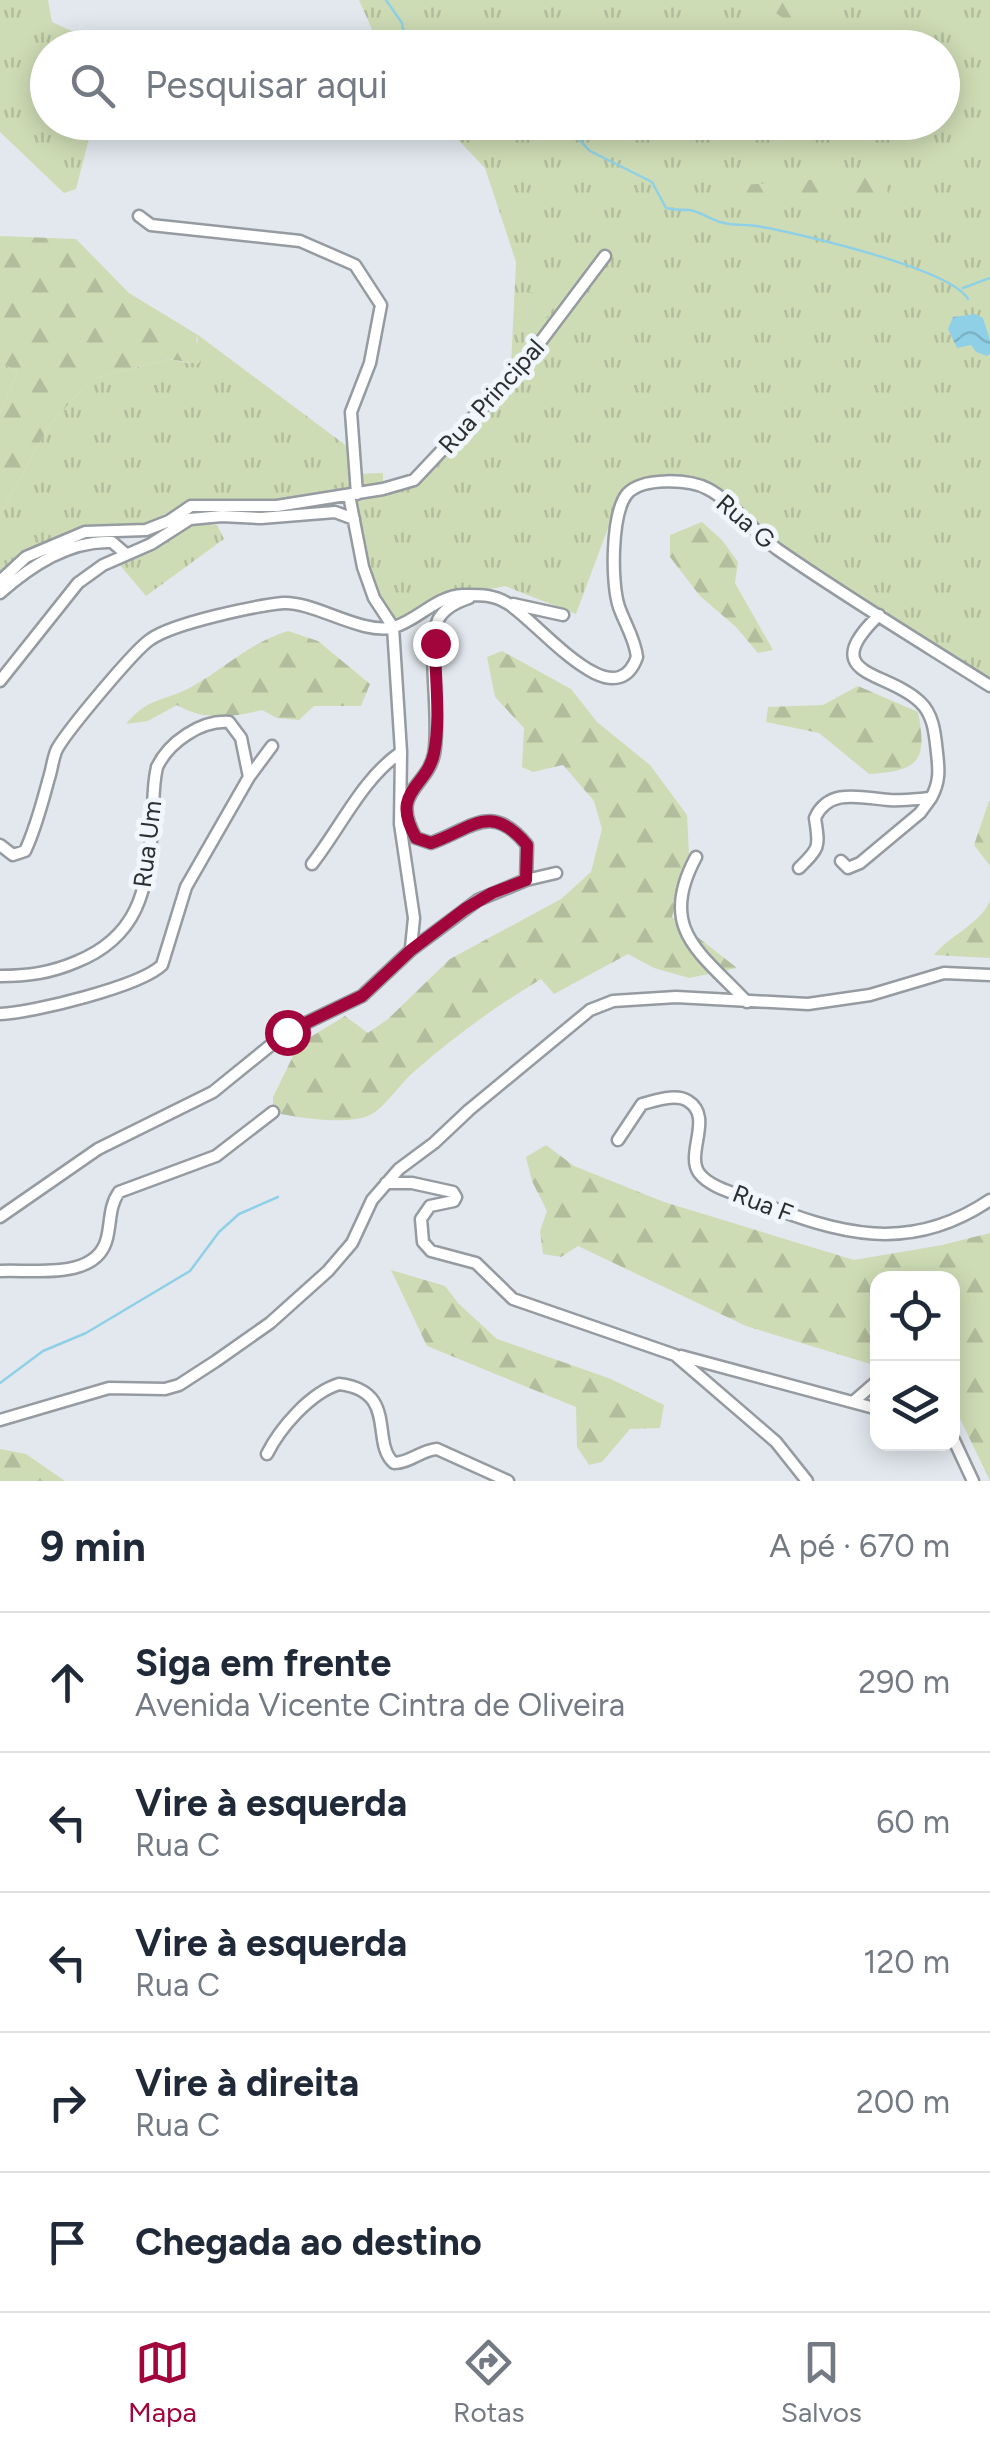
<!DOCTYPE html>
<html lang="pt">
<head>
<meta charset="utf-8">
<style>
	body { margin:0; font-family:Figtree,sans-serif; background:#f2f2f3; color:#1f2937 }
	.controls { position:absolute; right:30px; bottom:30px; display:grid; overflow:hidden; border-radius:20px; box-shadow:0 5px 25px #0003 }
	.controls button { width:90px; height:90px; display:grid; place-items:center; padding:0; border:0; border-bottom:2px solid #e0e1e3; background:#fff; color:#1f2937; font:50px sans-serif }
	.stop { position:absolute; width:30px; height:30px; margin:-22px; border:8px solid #a2053c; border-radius:50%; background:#fff }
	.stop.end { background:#a2053c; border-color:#fff; box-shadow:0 2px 10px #0008 }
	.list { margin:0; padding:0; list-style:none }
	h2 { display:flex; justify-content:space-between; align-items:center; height:130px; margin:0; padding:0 40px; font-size:42px }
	h2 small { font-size:32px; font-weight:400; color:#747a83 }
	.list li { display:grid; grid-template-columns:65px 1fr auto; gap:30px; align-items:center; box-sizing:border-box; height:140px; padding:0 40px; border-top:2px solid #e0e1e3 }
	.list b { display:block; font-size:38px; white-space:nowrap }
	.list p { margin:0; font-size:32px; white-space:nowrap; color:#747a83 }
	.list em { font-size:32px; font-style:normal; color:#747a83 }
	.icon { flex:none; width:55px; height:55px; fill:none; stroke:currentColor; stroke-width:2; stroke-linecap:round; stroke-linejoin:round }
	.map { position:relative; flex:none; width:990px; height:1481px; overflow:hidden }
	.search { position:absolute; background:#fff; box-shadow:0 5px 25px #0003; left:30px; right:30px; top:30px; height:110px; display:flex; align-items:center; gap:25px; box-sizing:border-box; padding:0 35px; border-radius:55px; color:#747a83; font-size:38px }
	.sheet { height:830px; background:#fff }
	nav { display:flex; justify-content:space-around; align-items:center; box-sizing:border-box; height:140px; border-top:2px solid #e0e1e3; background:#fff; font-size:28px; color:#747a83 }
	nav a { display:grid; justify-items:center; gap:5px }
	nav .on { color:#a2053c }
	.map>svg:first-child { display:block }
	.grass { fill:url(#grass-tufts) }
	.forest { fill:url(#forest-firs) }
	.water { fill:url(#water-waves) }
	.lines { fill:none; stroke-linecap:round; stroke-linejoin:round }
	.stream { stroke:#8fd0e7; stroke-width:2.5 }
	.minor-casing { stroke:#959ba0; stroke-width:15 }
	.minor { stroke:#fff; stroke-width:10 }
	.route { stroke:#a2053c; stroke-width:12 }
	.labels { text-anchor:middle; stroke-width:10; stroke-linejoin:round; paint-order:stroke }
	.street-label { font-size:25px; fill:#2c2e30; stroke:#f0f6fb }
</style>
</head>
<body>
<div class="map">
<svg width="990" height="1481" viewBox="0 0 990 1481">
	<defs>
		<pattern id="grass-tufts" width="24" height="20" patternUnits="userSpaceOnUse" patternTransform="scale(2.5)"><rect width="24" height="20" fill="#cedcb5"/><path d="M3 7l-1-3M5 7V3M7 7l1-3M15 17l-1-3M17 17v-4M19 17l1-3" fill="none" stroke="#b1bd9c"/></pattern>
		<pattern id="forest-firs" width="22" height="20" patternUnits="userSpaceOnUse" patternTransform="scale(2.5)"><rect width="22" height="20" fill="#cedcb5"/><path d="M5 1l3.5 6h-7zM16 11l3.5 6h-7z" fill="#b1bd9c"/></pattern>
		<pattern id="water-waves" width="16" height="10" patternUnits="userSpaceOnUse" patternTransform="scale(2.5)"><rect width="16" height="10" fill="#8fd0e7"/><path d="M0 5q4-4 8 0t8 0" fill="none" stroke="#7cb3c6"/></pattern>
	</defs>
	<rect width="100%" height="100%" fill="#e2e8ee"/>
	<!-- grass -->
	<path class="grass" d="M0,0H48L52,22L74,32V47L48,48V122L88,123L91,131L76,189L64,193L0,132Z
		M359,0H990V683L755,533L705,487L635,482L617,504L576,614L505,586L456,596L393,627L374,598L349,496L277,506L208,504L146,530L85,532L26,557L0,581V515L49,426L91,379L169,359L188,363L197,346L198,335L352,450L355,474L383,473V488L414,480L502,387L511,365L516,262L485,168L442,123L942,122V48L380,47Z
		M0,360L17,373L0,415Z
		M200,524L217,525L224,539L146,596L119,564L166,533Z"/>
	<!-- forest -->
	<path class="forest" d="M758,0H808L817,13V24L801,31Z
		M850,177H887L888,208L866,210L835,197L771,198L728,193L729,186Z
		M0,236L76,239L129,293L198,335L196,341L203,358L198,364L169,359L91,379L49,426L0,515V415L17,373L0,360Z
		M529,292L551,295L558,301L547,317L531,323L526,320L524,305Z
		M702,522L722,540L738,562L735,583L773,650L758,653L736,627L700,596L670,557V535Z
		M288,631L318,641L370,684L361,706H314L299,720L277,718L262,710C233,717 203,721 177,705L148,721L126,724C150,695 166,702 193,686C226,667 251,642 288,631Z
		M502,651L571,689L597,722L650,765L687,815L689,854L672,917L737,968L689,978L654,968L628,954L554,994L541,979C495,1007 456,1035 416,1070C402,1081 386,1106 372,1114C351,1126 296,1118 273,1112V1097L299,1044L345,1016L368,1033L388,1019L450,959L561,899L591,872L602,829L594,801L563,765L533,772L522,767L524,728L495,697L487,657Z
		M858,686L918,712C928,762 918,771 869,774L819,733L766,722L768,707L823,705Z
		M989,801H990V866L974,845Z
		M990,901V958L934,955C951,934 978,926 990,901Z
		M546,1145L574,1166L664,1202L854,1260L942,1245L990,1233V1481L953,1404L952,1278H878L877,1366L746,1326L578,1246L561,1257L543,1254L540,1231L547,1211L532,1181L526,1157Z
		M391,1270L445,1286L459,1304L497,1339L611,1379L664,1405L660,1428L630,1429L602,1462L589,1465L577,1447L576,1407L427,1346Z
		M0,1449L26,1454L65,1481H0Z"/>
	<!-- water -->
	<path class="water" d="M975,314L983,318L990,340V354L987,356L976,352L971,345L957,348L948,329L953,317Z"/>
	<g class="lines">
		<!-- stream -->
		<path class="stream" d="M386,0L402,23L405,43L416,48
			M507,122L543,130L571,131L590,151L652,182L666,208C675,210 680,210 689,210C700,211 712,221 724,223C737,226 750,224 762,227C801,234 951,269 968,299
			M963,288L990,278
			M0,1383L43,1351L86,1333L190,1271L219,1232L239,1214L278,1197"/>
		<!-- minor casing -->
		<g class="minor-casing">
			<path id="minor" d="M139,216L151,225L300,241L355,265L381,305L370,363L351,412L357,494
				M349,495L363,567L374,598L393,627L401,752L400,824L414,918L411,948
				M0,581L26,557L85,532L146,530L169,521L191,506H277L383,489L414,480L526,361L605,256
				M0,593C31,566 69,540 112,542L126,554
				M469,598C457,602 444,608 438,620C426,647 441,720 434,754C427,788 389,791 416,838L431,843C471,829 492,801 527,845L526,880
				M513,604L563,615
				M0,681L78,583L103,565L151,544L190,519L222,516L261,518L335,512L354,519
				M0,845L13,855L25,851C36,828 42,803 49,778C52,769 53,757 57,749C67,731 135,649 151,639C174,623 254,606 283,603C314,601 363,636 394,627C418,620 436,596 463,595C479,595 492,594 507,603C537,620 614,721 637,657C635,639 625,624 619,607C611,584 611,514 627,494C642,477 689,479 708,489C730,500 754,532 777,549C846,597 919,641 990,686
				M696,857C657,929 700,952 747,1002
				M841,861L848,868L860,863L920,813L931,798
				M312,864C341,827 362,779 401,752
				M799,868C821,847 819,846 815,818C829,787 862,798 889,800C903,801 917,799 931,798C940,782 939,770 937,753C935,735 934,715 920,702C887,670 815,677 879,615
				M0,976C28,976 50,973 76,962C138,937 147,891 152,830C154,808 152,788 157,767C169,742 201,720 229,722L241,738L249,777
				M0,1014C32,1013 141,986 162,965L186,887L249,777L272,746
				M618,1140L642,1104C655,1101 676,1093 688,1101C714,1117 685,1153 699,1173C710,1188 738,1194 755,1201C839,1234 909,1255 990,1200
				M386,1183H412L453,1192L456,1197L454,1201L430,1206L421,1219L423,1242L431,1251L476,1263L513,1299L675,1355L776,1442L807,1481
				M0,1217L98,1149L213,1092L287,1032L362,996L411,950L478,900L526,880L556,873
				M0,1271C33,1269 97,1281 107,1238C111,1222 109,1206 119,1192L216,1156L273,1112
				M681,1356L878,1409
				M853,1402L876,1382
				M0,1420L109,1388L165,1389L179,1385L216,1361L270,1323L328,1271L352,1243L372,1200L399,1169L434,1143L469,1110L590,1010L613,1001L676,997L808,1004L870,995L944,973L990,975
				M952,1436L973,1481
				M267,1454C280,1428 310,1393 339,1384C399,1391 370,1443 394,1463C410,1463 421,1450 437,1449L508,1481"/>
		</g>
		<!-- minor -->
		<use href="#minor" class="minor"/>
	</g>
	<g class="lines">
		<!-- route -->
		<path class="route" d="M287,1032L362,996L411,950L465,909L492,893L526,880L527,845C490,801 472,829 431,843L416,838C389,791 427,788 434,753C441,719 435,678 435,643"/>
	</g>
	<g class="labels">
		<!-- street labels -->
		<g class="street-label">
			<text transform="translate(491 396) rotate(-48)" y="9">Rua Principal</text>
			<text transform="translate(746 521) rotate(41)" y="9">Rua G</text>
			<text transform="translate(147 844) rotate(-83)" y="9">Rua Um</text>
			<text transform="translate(763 1203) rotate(21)" y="9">Rua F</text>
		</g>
	</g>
</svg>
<div class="controls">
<button><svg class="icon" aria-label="locate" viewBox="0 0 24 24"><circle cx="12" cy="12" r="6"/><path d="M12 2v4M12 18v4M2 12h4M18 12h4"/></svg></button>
<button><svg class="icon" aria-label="layers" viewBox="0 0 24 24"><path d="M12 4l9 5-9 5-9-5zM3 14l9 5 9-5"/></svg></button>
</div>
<div class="stop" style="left:287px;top:1032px"></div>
<div class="stop end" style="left:435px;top:643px"></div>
<div class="search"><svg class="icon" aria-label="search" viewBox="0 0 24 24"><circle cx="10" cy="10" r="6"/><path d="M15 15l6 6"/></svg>Pesquisar aqui</div>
</div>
<section class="sheet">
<h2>9 min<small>A pé · 670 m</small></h2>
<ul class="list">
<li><svg class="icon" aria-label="ahead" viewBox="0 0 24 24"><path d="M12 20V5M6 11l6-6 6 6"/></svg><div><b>Siga em frente</b><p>Avenida Vicente Cintra de Oliveira</p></div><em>290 m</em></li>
<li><svg class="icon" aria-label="left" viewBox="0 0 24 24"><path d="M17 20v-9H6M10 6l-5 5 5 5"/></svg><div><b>Vire à esquerda</b><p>Rua C</p></div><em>60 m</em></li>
<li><svg class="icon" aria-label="left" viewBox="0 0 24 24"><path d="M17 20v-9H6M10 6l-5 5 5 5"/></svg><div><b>Vire à esquerda</b><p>Rua C</p></div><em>120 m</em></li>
<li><svg class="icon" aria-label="right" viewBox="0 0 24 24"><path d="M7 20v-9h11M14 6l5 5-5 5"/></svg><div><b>Vire à direita</b><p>Rua C</p></div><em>200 m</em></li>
<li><svg class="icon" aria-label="arrive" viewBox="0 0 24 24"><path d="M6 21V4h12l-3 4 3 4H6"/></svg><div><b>Chegada ao destino</b></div></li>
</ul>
</section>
<nav>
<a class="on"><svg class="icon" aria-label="map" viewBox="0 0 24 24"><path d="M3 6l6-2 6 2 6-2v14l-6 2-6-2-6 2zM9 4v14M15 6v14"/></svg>Mapa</a>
<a><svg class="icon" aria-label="directions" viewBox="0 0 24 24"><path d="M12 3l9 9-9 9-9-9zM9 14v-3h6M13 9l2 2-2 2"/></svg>Rotas</a>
<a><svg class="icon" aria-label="saved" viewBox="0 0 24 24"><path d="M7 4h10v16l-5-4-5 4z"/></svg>Salvos</a>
</nav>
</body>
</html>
